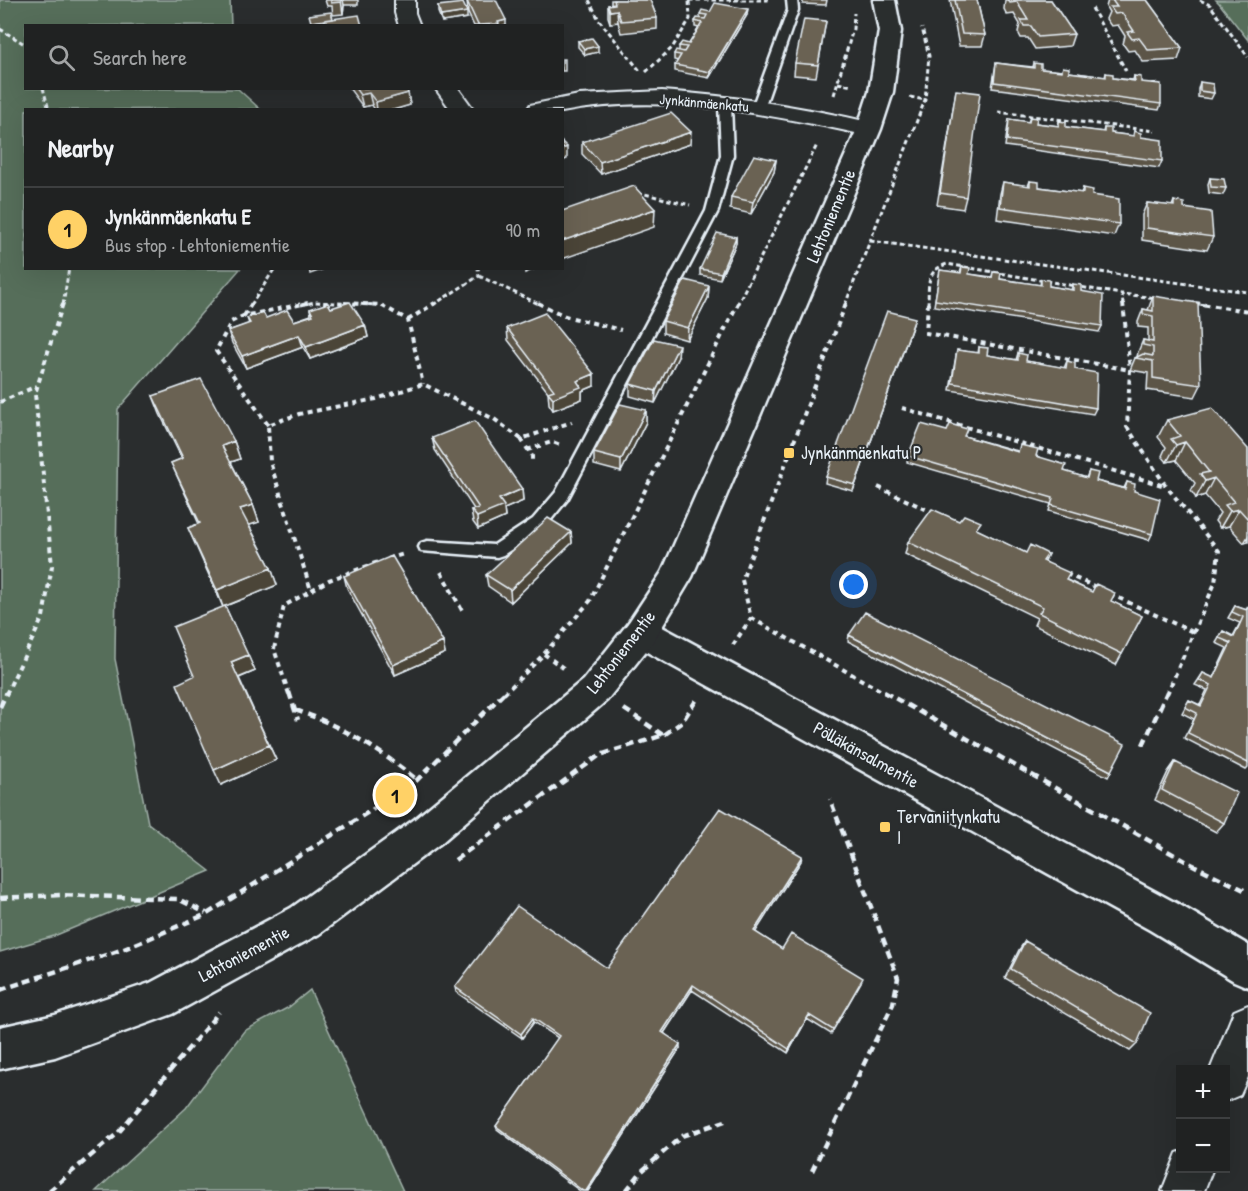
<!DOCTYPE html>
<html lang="en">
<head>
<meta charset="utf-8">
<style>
	body { margin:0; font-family:"Patrick Hand",sans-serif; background:#2d2f2f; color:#f1f3f6 }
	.controls { position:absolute; right:18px; bottom:18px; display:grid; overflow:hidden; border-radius:0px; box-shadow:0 6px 24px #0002 }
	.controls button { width:54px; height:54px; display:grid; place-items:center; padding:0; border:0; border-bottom:2px solid #3d3f40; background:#202222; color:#f1f3f6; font:30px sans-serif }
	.you { position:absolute; left:854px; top:585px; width:21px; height:21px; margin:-15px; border:4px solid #fff; border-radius:50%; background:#1a73e8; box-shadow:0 0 0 9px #1a73e833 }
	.badge { display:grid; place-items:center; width:39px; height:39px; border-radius:50%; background:#ffd166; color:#111; font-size:20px; font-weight:700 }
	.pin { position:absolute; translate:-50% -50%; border:3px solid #fff; box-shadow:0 2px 6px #0006 }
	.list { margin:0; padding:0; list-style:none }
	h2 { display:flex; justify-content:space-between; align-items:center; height:78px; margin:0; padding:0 24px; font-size:26px }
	h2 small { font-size:20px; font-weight:400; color:#a2a4a5 }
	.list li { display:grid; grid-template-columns:39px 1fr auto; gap:18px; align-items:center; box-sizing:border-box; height:84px; padding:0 24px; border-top:2px solid #3d3f40 }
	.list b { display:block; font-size:22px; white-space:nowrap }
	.list p { margin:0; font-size:20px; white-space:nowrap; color:#a2a4a5 }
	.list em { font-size:20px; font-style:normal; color:#a2a4a5 }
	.icon { flex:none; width:33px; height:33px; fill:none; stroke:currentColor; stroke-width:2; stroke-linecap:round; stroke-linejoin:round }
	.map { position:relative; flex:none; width:1248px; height:1191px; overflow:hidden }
	.search { position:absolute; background:#202222; box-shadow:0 6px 24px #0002; left:24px; top:24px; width:540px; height:66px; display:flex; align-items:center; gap:15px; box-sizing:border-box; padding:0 21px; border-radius:0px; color:#a2a4a5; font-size:22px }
	.panel { position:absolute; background:#202222; box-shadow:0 6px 24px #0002; left:24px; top:108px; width:540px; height:162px; border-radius:0px }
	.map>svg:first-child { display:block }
	.green { fill:#576e5a; stroke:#a0b0a9; stroke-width:1.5 }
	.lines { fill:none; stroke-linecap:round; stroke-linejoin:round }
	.service-casing { stroke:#e8f1f8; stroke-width:5 }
	.minor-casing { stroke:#e8f1f8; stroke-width:4 }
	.tertiary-casing { stroke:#e8f1f8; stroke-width:5 }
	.secondary-casing { stroke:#e8f1f8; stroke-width:5 }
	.path-far2 { stroke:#e8f1f8; stroke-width:3; stroke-dasharray:4.5 3; stroke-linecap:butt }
	.path-far1 { stroke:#e8f1f8; stroke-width:4; stroke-dasharray:5 4.5; stroke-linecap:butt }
	.path { stroke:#e8f1f8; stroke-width:4.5; stroke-dasharray:8 5; stroke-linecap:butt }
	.service { fill:#2a2d2e; fill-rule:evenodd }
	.minor { fill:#2a2d2e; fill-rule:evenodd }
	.tertiary { fill:#2a2d2e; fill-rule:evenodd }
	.secondary { fill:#2a2d2e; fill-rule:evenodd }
	.wall { fill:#5c5447; stroke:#e8f1f8; stroke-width:1.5 }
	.shaded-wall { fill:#4b4539; stroke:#e8f1f8; stroke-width:1.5 }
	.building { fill:#6b6252; stroke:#e8f1f8; stroke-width:1.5 }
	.poi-dot { fill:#ffd166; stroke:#2a2d2e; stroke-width:2 }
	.labels { text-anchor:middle; stroke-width:4.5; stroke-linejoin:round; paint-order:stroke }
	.far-street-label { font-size:15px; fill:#e8f1f8; stroke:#2a2d2e }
	.street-label { font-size:18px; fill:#e8f1f8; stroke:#2a2d2e }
	.poi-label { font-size:18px; fill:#e8f1f8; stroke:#2a2d2e; text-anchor:start }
</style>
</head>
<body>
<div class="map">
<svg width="1248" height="1191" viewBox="0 0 1248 1191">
	<rect width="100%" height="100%" fill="#2a2d2e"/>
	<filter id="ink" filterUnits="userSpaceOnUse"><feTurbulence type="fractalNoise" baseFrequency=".0167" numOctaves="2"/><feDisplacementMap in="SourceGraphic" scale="12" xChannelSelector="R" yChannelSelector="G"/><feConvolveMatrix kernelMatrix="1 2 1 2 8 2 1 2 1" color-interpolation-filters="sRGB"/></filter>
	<g filter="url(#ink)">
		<!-- green -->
		<path class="green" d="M0,0H230L231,25L26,26V88L238,89L260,109L26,110V268L240,269L118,409L115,659L148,823L210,871L54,936L0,952Z
			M1216,0H1248V40L1219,3Z
			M310,990L403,1191H96L186,1108L244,1031L289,1007Z"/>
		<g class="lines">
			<!-- service casing -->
			<g class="service-casing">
				<path id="service" d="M787,0H797L798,10L764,108L758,112L754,110L752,108L788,10Z
					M725,100L731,104L733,155L718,211L567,500L545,527L503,555L497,557L421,551L419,547L421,543L427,541L494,545L533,519L556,492L706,211L721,155L719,104Z"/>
			</g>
			<!-- minor casing -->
			<g class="minor-casing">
				<path id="minor" d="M395,0H415V13L420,26H399L395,13Z
					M435,88H458L474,110H451Z
					M662,91C735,96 806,107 877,124L880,129L877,134L869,136C769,114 664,92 562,112V110H527L530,105L579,95Z
					M1248,1005V1077L1240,1095L1226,1101V1070H1210L1234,1011Z
					M1180,1152V1168H1213L1204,1191H1162L1177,1153Z"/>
			</g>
			<!-- tertiary casing -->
			<g class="tertiary-casing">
				<path id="tertiary" d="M641,618L653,622L1178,904L1248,945V987L1234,981L1150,930L629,642L624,632L629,622Z"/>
			</g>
			<!-- secondary casing -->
			<g class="secondary-casing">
				<path id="secondary" d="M873,0H895L901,31L893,92L881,129L692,577L653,642L607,700L441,843L319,934L173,1014L55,1057L0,1069V1027L55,1015L150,983L291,908L415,819L583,680L629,622L662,572L857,129L869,92L879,31Z"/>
			</g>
			<!-- path-far2 -->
			<path class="path-far2" d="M589,0L599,20L641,72
				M689,0H770
				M1200,0L1210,5L1248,57
				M1092,8L1126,71
				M0,29L26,45
				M646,72L672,48L690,19L689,1
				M838,83L852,86
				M43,88L49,110
				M834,95L853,29L854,13
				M910,97L925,100
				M998,112L1155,131
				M638,195L645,194L690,205
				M870,241L1248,292
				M479,276L541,305
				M1193,303L1205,305
				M63,305L69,268
				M251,305L275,268
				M301,305L315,302L377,305
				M433,305L479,276L478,268
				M737,305L817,145
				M845,305L925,100L929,56L922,28
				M928,305C929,286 925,271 947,264L1121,294
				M1123,305L1122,294L1156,298"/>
			<!-- path-far1 -->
			<path class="path-far1" d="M344,303L381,305L408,320L423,384
				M538,303L565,316L621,330
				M928,303L926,333L1130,370
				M1123,303L1130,370L1127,427L1166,486L1219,551L1215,583L1167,694
				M1195,303L1248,311
				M244,316L252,303
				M408,320L435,303
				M0,402L37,386
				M902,408L1165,486
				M268,425L216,351L231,322L243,316L308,303
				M521,439L532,456V462
				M527,450L552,442L561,445
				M878,487L934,513
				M388,559L404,554
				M441,572L463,612
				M1066,574L1098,588
				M310,587L270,462L268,425L299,414L376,399L423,384L494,419L521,439L572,422
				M1110,594L1195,633
				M751,618L887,694
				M733,645L751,618L742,580L846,303
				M544,654L566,670
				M6,694L43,617L52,566L35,394L63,303
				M289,694L274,649L284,606L329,580L378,562
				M504,694L544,654L590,601L738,303"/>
			<!-- path -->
			<path class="path" d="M289,692L298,720
				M884,692L1189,863L1248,892
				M0,707L7,692
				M624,709L663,735
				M295,710C341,725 380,750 417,780
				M1143,745L1167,692
				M455,860L600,755L664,735L682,722L697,699
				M0,898L60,895L178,899L206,913
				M0,990L124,949L207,914L413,784L505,692
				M812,1171L893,1004L898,978L830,799
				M49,1191L118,1133L219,1012
				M626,1191L642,1171L682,1136L725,1121"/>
			<!-- service -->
			<use href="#service" class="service"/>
			<!-- minor -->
			<use href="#minor" class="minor"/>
			<!-- tertiary -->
			<use href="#tertiary" class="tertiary"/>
			<!-- secondary -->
			<use href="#secondary" class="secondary"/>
		</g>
		<!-- wall -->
		<path class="wall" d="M325,0H358V5H344L343,14L333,15L332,6H327Z
			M611,0H650L657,18V29L621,33L618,22L610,23L608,17V5H611Z
			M803,0H827L826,5L803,4Z
			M950,0H977L985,35L982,46H959Z
			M1005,0H1051L1074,34L1070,46L1035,49L1028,38H1021L1018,32L1020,24L1014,14L1007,15L1004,9Z
			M1108,0H1147L1182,48L1178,60L1143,62L1135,50L1128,51L1123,44L1125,36L1118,25L1111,26L1106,19L1109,12L1106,7Z
			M467,1L506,26H474L468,13Z
			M438,6L467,18L442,22L438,12Z
			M710,12L747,15L709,78L675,71V65L678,61L674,60V54L679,51V46L689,44L699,28L695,27V21L700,19V14Z
			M826,21L816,77L794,75L795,63Z
			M578,41L598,52L585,55L578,47Z
			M996,63L1033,67L1034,63L1041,69L1062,71L1063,67L1069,72L1105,77L1106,73L1113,78L1133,80L1134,76L1141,82L1161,104L1159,110L992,88Z
			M1200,82L1214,93L1211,99L1198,97V89Z
			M349,88H405L408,93L410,105L393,110H375L372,105L363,107Z
			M956,90L966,197L963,209L937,205Z
			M1030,117L1036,123L1058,126L1059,121L1066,127L1103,132L1104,128L1111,133L1133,136L1134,131L1141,137L1162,161L1159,168L1005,146L1008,125L1009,119L1028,122Z
			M582,142L690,144L601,174L582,154Z
			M776,160L774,172L751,214L730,209L731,197Z
			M1210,178L1226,188L1223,195L1209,193L1208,184Z
			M1030,181L1039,187L1081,193L1083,188L1092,195L1119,224L1114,236L997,219L1000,194L1003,182L1028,186Z
			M1174,201L1184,208L1213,237L1207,250L1142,240V215L1147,203L1172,206Z
			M736,237V243L720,279L700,275V269Z
			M962,267L969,274L992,277L993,272L1000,279L1040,285L1041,279L1049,286L1071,290L1073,284L1081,291L1102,326L1099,332L934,306L940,270L960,273Z
			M709,286L708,298L687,340L663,333V321Z
			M1153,296L1201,385L1195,397L1147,390L1148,373L1130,370L1135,358L1137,357L1138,352L1143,340L1148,341V328L1138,327V322L1143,309L1148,310Z
			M331,308L365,325L368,337L310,359L303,347L246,368L232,343L228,331L249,324L247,318H266L294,321L311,315L310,309Z
			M913,324L853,491L825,483L826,477Z
			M507,328L594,386L582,391V399L553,410L549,404L548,392L508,340Z
			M979,347L987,355L1016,360L1018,353L1026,361L1064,368L1067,361L1075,369L1096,408L1093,414L950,390L957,350L978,353Z
			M678,357L655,403L630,396V384Z
			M153,396L234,441L240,459L231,462L253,505L259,522L249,525L271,568L277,585L225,606L255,671L239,678L276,760L221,785L194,676L223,607L188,528L199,524L171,463L182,459L160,414Z
			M646,410V422L621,472L594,465V453Z
			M1167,420L1248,449V542L1244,543L1229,526L1220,528L1215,521L1220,513L1205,495L1196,498L1191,491L1195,483L1176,460L1167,462L1162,456L1166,447L1158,437Z
			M964,436L1036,456L1064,471L1086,478L1089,471L1096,481L1124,488L1127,482L1134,491L1152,534L1149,540L1049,511L1051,504L907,462L908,456Z
			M432,438L522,489L523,501L504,509L505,517L478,529L473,522L471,510L474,509L435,450Z
			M978,530L1026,553L1048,554L1045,561L1067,580L1142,616L1116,665L1034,625L1037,618L905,554L908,542Z
			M571,532L572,543L511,602L488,586L486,575Z
			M344,576L445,653L395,675L347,588Z
			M1235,606L1246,610L1248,606V768L1246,770L1184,738L1194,719L1182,713L1189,700L1200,705L1207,690L1195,685L1203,673L1213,678L1227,648L1216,643L1223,631L1233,636L1240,623L1228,618Z
			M849,635L1111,771L1108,777L848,641Z
			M1175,762L1224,823L1216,832L1155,800L1168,772Z
			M801,861L755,932L782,949L861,982L831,1034L807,1019L788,1053L692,990L664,1033L680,1048L588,1191H580L497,1129L496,1126L558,1038L534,1022L522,1038L456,992L455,987L607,968Z
			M1025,941L1137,1044L1130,1051L1005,978L1019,950Z"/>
		<!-- shaded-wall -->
		<path class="shaded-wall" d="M341,0H343L344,5L343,14Z
			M748,9L747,15L709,78L710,72Z
			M617,10L618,22L610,23V11Z
			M467,12V18L442,22L441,16Z
			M333,19L335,25L312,26L311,22Z
			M506,20V26H499L498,22Z
			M598,46V52L585,55L584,49Z
			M562,59H565V71H562Z
			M369,93L372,105L363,107L360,95Z
			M408,93L410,105L393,110H377L376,102Z
			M691,132L690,144L601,174L600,162Z
			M567,147V159L562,161V149Z
			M776,160L774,172L751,214L753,202Z
			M655,209L654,227L562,259V241Z
			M736,237V243L720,279L721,273Z
			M309,268H327L310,274Z
			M525,268H537L525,273Z
			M709,286L708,298L687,340L688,328Z
			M915,318L913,324L853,491L855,485Z
			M365,325L368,337L310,359L306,347Z
			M299,335L303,347L246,368L242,356Z
			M679,345L678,357L655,403L656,391Z
			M594,374V386L582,391V399L553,410V398L577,381Z
			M646,410V422L621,472V460Z
			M234,441L240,459L228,463L222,446Z
			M1185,442L1176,460L1167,462L1176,445Z
			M1214,478L1205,495L1196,498L1205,481Z
			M522,489L523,501L504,509L505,517L478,529L477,517L499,499Z
			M253,505L259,522L247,526L240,509Z
			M1239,509L1229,526L1220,528L1230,511Z
			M571,532L572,543L511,602L510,590Z
			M1248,536V542L1244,543Z
			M271,568L277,585L223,607L217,590Z
			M443,642L445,653L395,675L393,665Z
			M248,655L255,671L238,678L231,662Z
			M269,745L276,760L221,785L214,770Z
			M802,856L801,861L753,936L754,931Z
			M693,985L692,990L662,1036V1032Z
			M809,1015L807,1019L788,1053L789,1049Z
			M533,1018L534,1022L522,1038L521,1034Z
			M680,1044V1048L588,1191H586Z"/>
		<!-- building -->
		<path class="building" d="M331,0H341V2L331,3Z
			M475,0H496L506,20L498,22L499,24L478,25L467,1Z
			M614,0H650L657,18L621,21L617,10L610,11L608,5L615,4Z
			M955,0H977L985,35L962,34Z
			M1008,0H1051L1074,34L1038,37L1031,26H1024L1021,20H1028L1017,2L1010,3Z
			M1112,0H1147L1182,48L1148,50L1139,38L1132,39L1127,32L1134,31L1122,13L1115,14L1110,7H1117Z
			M463,3L467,12L441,16L438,6Z
			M715,3L748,9L710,72L675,65L681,55L674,54L676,50L684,52L687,47L679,46L682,42L689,44L702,23L695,21L697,18L705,19L707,15L700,14L702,10L710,12Z
			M331,12L333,19L311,22L309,15Z
			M359,15L362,26H325V20Z
			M804,19L826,21L818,65L795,63Z
			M592,38L598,46L584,49L578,41Z
			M996,63L1034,68V63L1041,64V69L1062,71L1063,67L1069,68V72L1106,77V73L1113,74V78L1135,81L1134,76L1141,77V82L1161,84V104L994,82Z
			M1200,82L1213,84L1214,93L1200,91Z
			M355,88H405L408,93L376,102L369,93L360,95Z
			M956,90L980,93L966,197L940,193Z
			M671,113L691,132L600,162L582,142Z
			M1030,117L1037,118L1036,123L1059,126V121L1066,122V127L1104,132V128H1111V133L1134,136V131L1141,133V137L1162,140V161L1007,140L1009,119L1029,122Z
			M562,142L567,147L562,149Z
			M754,155L776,160L753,202L731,197Z
			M1210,178L1224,179L1226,188L1211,187Z
			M1030,181L1039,182V187L1083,193V188L1093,190L1092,195L1119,199V224L1000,207L1003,182L1030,186Z
			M634,186L655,209L562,241V211Z
			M1174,201L1184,203V208L1211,212L1213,237L1147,228V203L1174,206Z
			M717,233L736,237L721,273L700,269Z
			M962,267L970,268L969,274L992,278L993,272L1001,273L1000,279L1041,285V279L1049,280V286L1073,290V284L1081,285V291L1103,295L1102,326L935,300L940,270L961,273Z
			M685,280L709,286L688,328L663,321Z
			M1153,296L1198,303L1201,385L1153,378V361L1135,358L1143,354L1153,356V347L1143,345V340L1153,342V316L1143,314V309L1153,311Z
			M350,302L365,325L306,347L299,335L242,356L228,331L250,323L247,318L263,312L266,318L287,310L294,321L313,315L310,309L328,303L331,308Z
			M887,311L915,318L855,485L826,477Z
			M545,313L594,374L577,381L581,387L553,398L548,392L554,390L507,328Z
			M654,339L679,345L656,391L630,384Z
			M979,347L988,348L987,355L1018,360V353L1027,355L1026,361L1066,368L1067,361L1075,363V369L1097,373L1096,408L952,383L957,350L979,353Z
			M201,379L234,441L222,446L253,505L240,509L271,568L217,590L188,528L200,523L171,463L183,458L153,396Z
			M620,404L646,410L621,460L594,453Z
			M1212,408L1248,449V519L1239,509L1230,511L1225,505L1234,502L1214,478L1205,481L1200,474L1209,472L1185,442L1176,445L1171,439L1180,436L1167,420Z
			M475,421L522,489L499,499L504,506L477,517L471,510L479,508L432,438Z
			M921,424L947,431L950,424L967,429L964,436L1018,452L1020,445L1038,449L1036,456L1066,465L1064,471L1087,478L1089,471L1098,473L1096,481L1125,489L1127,482L1135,484L1134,491L1160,499L1152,534L1051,505L1053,498L908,456Z
			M932,509L959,521L964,515L981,522L976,529L1026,553L1030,545L1048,554L1043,561L1070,573L1066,580L1092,592L1096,584L1115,593L1111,601L1142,616L1122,654L1039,613L1043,607L908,542Z
			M548,518L571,532L510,590L486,575Z
			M392,556L443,642L393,665L344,576Z
			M225,606L248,655L231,662L269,745L214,770L177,684L194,676L173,627Z
			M1235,606L1247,610L1248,608V763L1188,733L1197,713L1185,707L1189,700L1201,706L1211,685L1199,680L1203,673L1214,678L1231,643L1219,638L1223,631L1234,637L1243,617L1232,612Z
			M865,612L1125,744L1111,771L849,635Z
			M1175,762L1237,793L1224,823L1162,790Z
			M720,808L802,856L754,931L782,949L791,934L863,978L833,1030L809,1015L789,1049L693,985L662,1032L680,1044L586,1191H583L496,1126L559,1036L533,1018L521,1034L455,987L517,906L607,968Z
			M1025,941L1150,1013L1137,1044L1011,969Z"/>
	</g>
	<!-- markers -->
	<g class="poi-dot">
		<rect x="783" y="447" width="12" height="12" rx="3"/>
		<rect x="879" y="821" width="12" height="12" rx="3"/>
	</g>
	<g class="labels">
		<!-- far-street labels -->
		<g class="far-street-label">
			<text transform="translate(704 103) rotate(5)" y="5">Jynkänmäenkatu</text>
		</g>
		<!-- street labels -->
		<g class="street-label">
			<text transform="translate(831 216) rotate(-67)" y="6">Lehtoniementie</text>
			<text transform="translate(621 652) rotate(-52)" y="6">Lehtoniementie</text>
			<text transform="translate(866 755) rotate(29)" y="6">Pölläkänsalmentie</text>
			<text transform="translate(244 954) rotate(-28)" y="6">Lehtoniementie</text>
		</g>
		<!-- poi labels -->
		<g class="poi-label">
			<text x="801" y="459">Jynkänmäenkatu P</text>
			<text x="897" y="823">Tervaniitynkatu<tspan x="897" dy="21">I</tspan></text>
		</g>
	</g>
</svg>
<div class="controls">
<button>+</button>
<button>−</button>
</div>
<div class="you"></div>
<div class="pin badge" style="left:395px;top:795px">1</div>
<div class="search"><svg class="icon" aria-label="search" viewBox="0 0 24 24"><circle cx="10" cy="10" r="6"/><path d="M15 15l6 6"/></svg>Search here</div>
<section class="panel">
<h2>Nearby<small></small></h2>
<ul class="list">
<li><span class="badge">1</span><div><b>Jynkänmäenkatu E</b><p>Bus stop · Lehtoniementie</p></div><em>90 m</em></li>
</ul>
</section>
</div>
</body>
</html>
